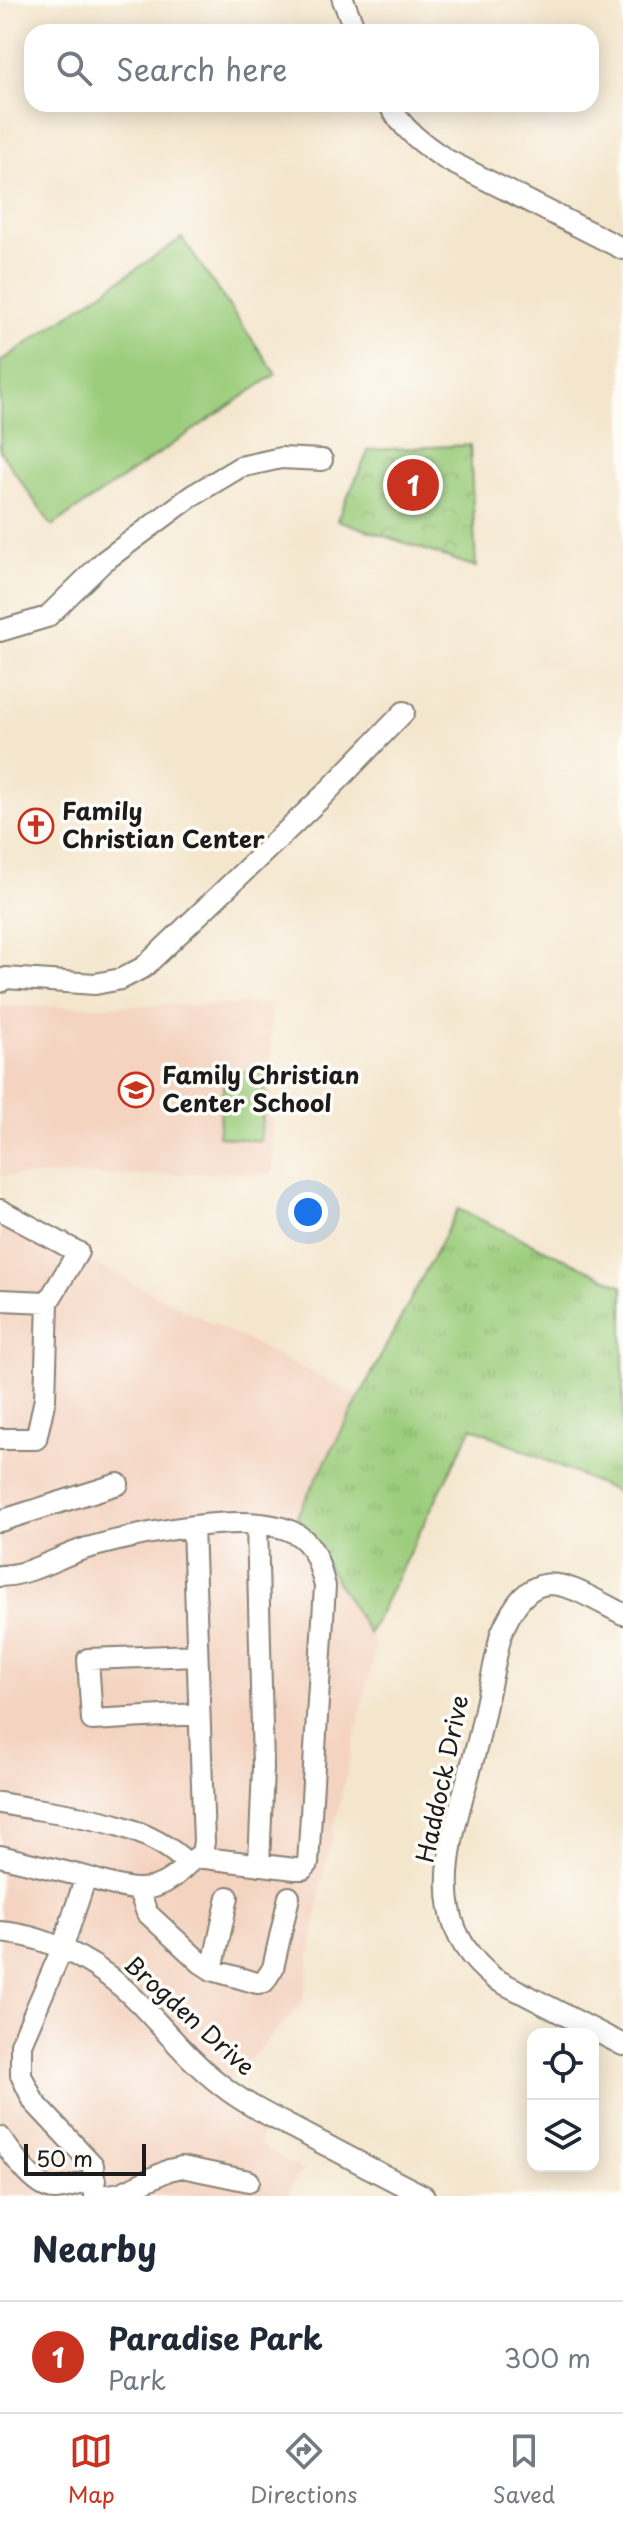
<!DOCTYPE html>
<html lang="en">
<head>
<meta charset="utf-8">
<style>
	body { margin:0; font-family:"Playpen Sans",sans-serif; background:#f6f6f7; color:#1f2937 }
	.controls { position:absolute; right:24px; bottom:24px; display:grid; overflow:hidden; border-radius:16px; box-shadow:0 4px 20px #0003 }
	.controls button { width:72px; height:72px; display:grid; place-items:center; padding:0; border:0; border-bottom:2px solid #e0e1e3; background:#fff; color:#1f2937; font:40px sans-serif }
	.scale { position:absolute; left:24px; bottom:20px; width:122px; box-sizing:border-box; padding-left:8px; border:4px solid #1c1c1c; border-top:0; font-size:22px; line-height:28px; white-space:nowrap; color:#1c1c1c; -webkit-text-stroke:6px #fdfcf7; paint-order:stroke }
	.you { position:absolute; left:308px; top:1212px; width:28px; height:28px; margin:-20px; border:6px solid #fff; border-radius:50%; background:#1a73e8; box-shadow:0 0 0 12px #1a73e833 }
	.badge { display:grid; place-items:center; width:52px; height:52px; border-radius:50%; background:#c8321e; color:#fff; font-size:26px; font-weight:700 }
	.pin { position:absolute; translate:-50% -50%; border:4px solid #fff; box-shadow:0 2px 8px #0006 }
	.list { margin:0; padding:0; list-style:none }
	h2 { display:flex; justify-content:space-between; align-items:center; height:104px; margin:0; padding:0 32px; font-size:34px }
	h2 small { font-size:26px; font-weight:400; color:#747a83 }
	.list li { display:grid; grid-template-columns:52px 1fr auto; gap:24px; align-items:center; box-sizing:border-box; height:112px; padding:0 32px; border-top:2px solid #e0e1e3 }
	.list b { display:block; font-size:30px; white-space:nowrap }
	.list p { margin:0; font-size:26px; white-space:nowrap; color:#747a83 }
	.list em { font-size:26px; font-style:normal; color:#747a83 }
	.icon { flex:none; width:44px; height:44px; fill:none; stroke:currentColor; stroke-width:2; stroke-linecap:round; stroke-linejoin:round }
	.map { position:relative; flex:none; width:623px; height:2196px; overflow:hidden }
	.search { position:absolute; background:#fff; box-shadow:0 4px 20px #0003; left:24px; right:24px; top:24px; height:88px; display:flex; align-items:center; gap:20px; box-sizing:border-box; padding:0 28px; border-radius:24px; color:#747a83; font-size:30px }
	.sheet { height:216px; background:#fff }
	nav { display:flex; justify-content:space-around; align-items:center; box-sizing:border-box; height:112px; border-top:2px solid #e0e1e3; background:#fff; font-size:22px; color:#747a83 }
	nav a { display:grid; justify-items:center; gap:4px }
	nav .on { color:#c8321e }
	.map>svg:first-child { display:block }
	.built { fill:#f4d3c0 }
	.grass { fill:url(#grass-tufts); stroke:#5c744c; stroke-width:2 }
	.park { fill:url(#park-crowns); stroke:#5c744c; stroke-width:2 }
	.pitch { fill:#9ccd7d; stroke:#5c744c; stroke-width:2 }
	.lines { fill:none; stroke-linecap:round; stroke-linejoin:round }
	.minor-casing { stroke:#888174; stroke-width:24 }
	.minor { stroke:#fff; stroke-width:20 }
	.labels { text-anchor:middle; stroke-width:7; stroke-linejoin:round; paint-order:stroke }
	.poi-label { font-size:24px; font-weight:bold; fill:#1c1c1c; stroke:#fdfcf7; text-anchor:start }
	.street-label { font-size:24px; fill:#1c1c1c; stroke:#fdfcf7 }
</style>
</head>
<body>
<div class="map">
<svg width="623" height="2196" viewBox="0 0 623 2196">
	<defs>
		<pattern id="grass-tufts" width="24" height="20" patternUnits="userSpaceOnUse" patternTransform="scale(2)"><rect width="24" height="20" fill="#9ccd7d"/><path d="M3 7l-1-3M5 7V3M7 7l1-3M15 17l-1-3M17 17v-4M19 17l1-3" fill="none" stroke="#86af6b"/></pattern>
		<pattern id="park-crowns" width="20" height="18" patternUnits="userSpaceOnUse" patternTransform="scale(2)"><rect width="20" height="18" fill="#9ccd7d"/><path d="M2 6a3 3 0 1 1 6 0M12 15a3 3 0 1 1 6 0" fill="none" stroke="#86af6b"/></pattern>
	</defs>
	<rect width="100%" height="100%" fill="#fdfcf7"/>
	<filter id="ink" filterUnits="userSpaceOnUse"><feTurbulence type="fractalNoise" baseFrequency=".0125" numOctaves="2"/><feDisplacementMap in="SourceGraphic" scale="16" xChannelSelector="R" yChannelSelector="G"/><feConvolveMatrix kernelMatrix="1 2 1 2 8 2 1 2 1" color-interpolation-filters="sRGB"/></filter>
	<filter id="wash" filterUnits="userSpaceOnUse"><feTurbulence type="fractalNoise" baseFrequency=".006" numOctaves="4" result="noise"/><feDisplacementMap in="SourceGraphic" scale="32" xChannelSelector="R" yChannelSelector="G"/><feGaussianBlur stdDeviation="1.8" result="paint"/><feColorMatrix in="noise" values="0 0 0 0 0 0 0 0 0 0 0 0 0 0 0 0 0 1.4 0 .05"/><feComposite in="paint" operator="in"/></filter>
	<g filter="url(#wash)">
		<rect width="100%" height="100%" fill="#f4e6cd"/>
		<!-- built -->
		<path class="built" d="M270,1004L273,1173L0,1176V1007Z
			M0,1211L88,1261L360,1397L297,1516L376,1646L322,1879L303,2002L223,2089L266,2113L259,2145L302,2170L286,2196H0Z"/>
		<!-- grass -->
		<path class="grass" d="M458,1209L623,1286V1495L472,1427L369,1634L297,1516Z"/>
		<!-- park -->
		<path class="park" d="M470,445L476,567L337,520L369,450Z"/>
		<!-- pitch -->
		<path class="pitch" d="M182,238L276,374L52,526L0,451V362Z
			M225,1070L267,1075L260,1141L218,1136Z"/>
	</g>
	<g filter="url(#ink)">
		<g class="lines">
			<!-- minor casing -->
			<g class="minor-casing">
				<path id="minor" d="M343,0L356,32
					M389,104C402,129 424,145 447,160L623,249
					M0,631L47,617L103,562L193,495L240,467L281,458L322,460
					M0,982L6,978L95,984L121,979L144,967L324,795L404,712
					M0,1210L78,1252L48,1302L45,1399L36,1439H0
					M0,1300L48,1302
					M0,1521L118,1484
					M257,1524L263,1768L259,1865
					M193,1526L204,1842L201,1858
					M0,1576C31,1575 57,1557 87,1548C134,1535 262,1505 302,1538C317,1550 320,1569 325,1586L308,1864L303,1869H295L197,1857C187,1863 181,1872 172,1878C144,1899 115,1885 86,1877
					M623,1614C566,1585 533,1557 501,1634C493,1670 486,1706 478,1741C465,1792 440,1858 450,1909C455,1939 472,1961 495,1979L623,2045
					M197,1655L88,1659L92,1720L199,1714
					M0,1803C62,1815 139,1817 187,1863
					M0,1856L86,1877L62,1949L21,2044V2075L34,2102L93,2165L95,2196
					M139,1891L147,1913L201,1963L212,1970L257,1983L264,1982L273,1968L289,1897
					M0,1932C52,1936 103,1966 139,2003C166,2031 190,2061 221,2085C246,2105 276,2119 305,2134C345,2155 384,2176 424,2196
					M212,1970L228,1897
					M0,2137C11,2152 36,2191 56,2189C69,2188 82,2183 95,2180
					M102,2196L121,2193L169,2170L182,2167L249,2181"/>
			</g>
			<!-- minor -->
			<use href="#minor" class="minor"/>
		</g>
	</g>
	<!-- icons -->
	<defs>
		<g id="church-ring" transform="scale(1.8)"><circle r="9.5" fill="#fdfcf7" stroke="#c8321e" stroke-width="1.5"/><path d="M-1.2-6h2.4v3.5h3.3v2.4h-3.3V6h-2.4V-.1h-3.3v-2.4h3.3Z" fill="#c8321e"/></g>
		<g id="school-ring" transform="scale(1.8)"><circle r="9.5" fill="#fdfcf7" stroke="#c8321e" stroke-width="1.5"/><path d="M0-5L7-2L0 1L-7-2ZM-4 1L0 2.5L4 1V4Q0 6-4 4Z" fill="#c8321e"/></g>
	</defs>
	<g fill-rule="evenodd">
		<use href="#church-ring" x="36" y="826"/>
		<use href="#school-ring" x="136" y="1090"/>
	</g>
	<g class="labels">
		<!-- poi labels -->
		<g class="poi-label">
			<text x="62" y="820">Family<tspan x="62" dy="28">Christian Center</tspan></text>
			<text x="162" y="1084">Family Christian<tspan x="162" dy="28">Center School</tspan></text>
		</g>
		<!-- street labels -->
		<g class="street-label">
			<text transform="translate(443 1779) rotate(-78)" y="8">Haddock Drive</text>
			<text transform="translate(189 2016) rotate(42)" y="8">Brogden Drive</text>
		</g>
	</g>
</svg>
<div class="controls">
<button><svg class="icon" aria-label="locate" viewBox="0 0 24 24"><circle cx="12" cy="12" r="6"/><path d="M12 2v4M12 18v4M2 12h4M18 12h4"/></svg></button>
<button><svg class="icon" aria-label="layers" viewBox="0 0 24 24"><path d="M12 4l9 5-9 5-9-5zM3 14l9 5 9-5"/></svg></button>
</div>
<div class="scale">50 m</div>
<div class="you"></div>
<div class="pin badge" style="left:413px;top:485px">1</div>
<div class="search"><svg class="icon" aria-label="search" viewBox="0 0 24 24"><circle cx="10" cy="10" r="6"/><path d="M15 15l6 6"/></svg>Search here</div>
</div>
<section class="sheet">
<h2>Nearby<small></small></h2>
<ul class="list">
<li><span class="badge">1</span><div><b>Paradise Park</b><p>Park</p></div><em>300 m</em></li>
</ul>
</section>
<nav>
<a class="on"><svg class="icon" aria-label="map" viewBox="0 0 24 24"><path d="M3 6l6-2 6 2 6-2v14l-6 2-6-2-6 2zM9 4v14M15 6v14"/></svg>Map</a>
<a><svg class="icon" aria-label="directions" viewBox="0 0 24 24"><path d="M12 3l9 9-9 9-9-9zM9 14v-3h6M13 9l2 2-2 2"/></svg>Directions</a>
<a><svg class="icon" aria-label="saved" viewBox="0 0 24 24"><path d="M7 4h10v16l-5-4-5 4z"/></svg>Saved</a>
</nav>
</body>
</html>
